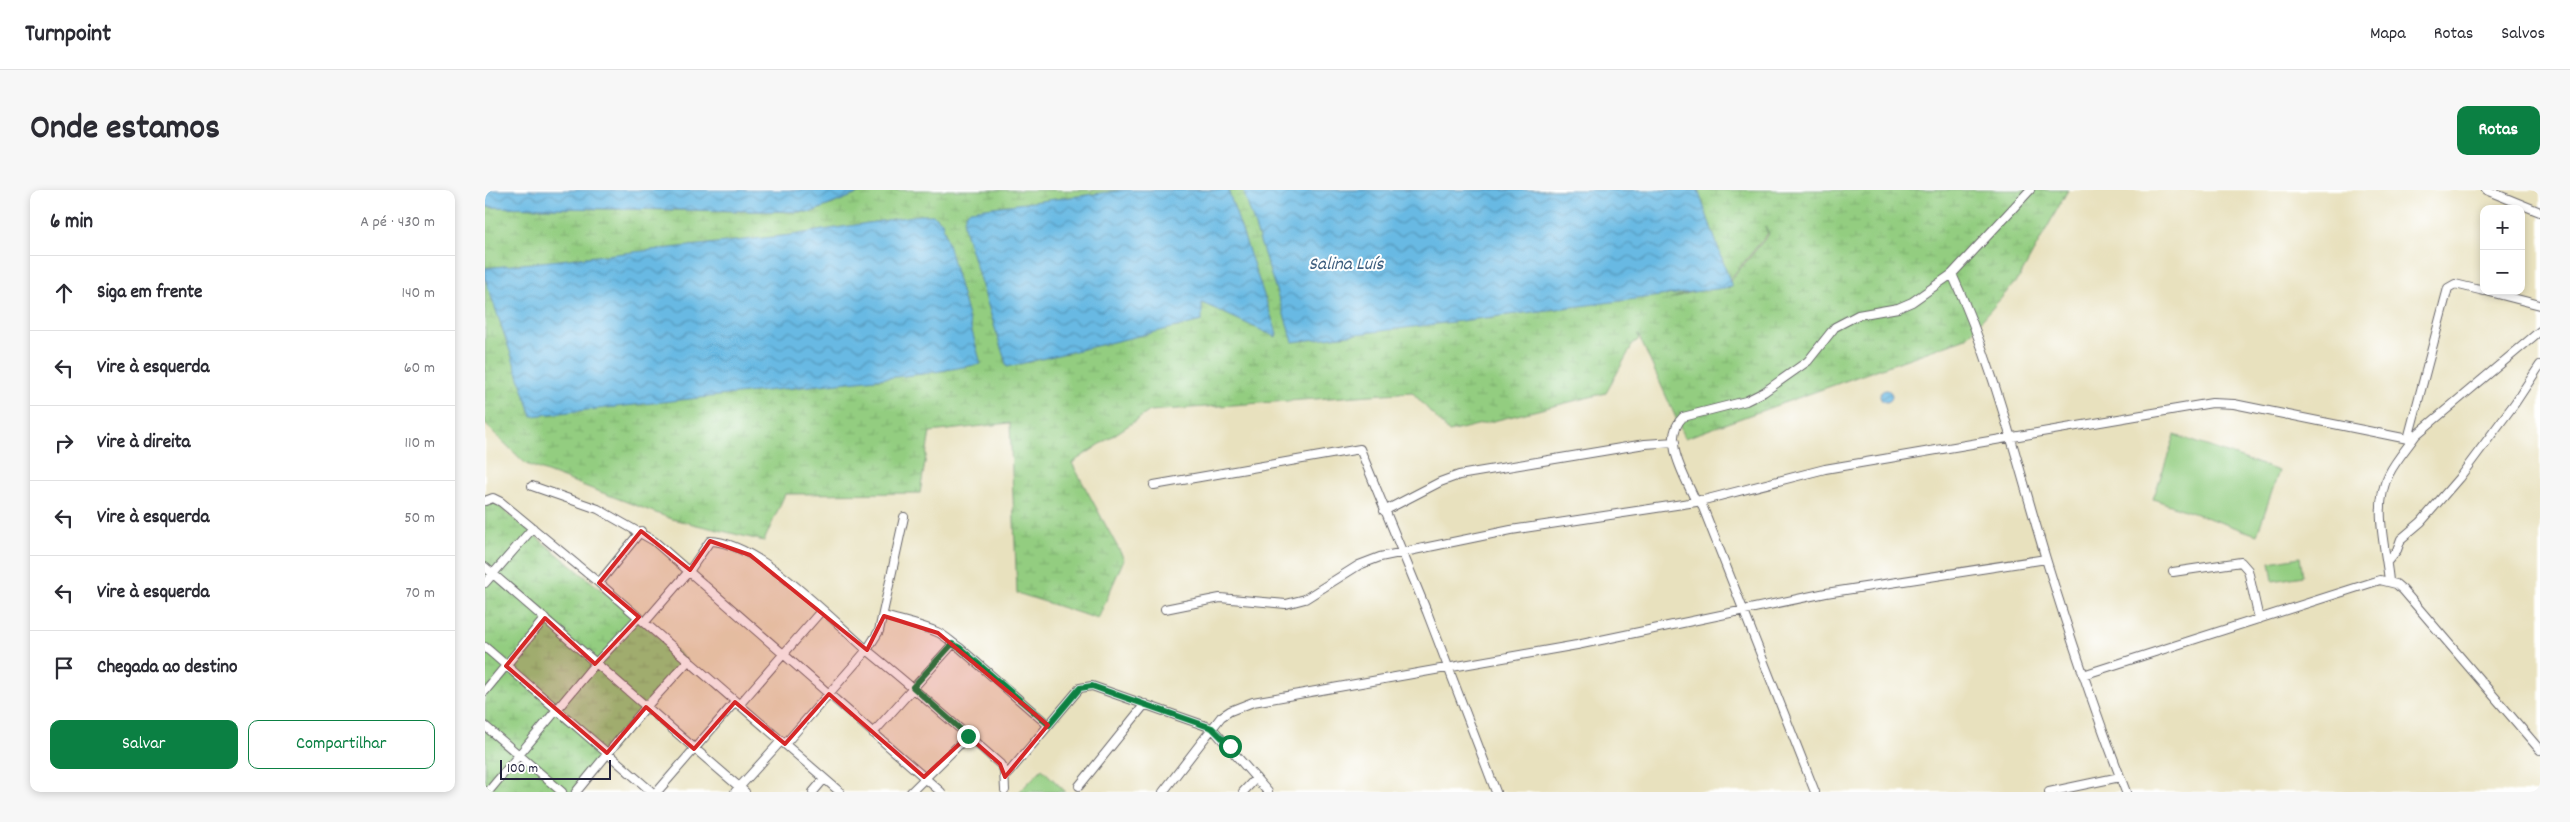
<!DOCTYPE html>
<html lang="pt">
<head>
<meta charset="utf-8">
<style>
	body { margin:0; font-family:Dekko,sans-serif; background:#f7f7f7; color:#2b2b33 }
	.controls { position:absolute; right:15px; top:15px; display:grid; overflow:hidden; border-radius:10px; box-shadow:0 2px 8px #0003 }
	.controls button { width:45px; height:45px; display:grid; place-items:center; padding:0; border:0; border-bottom:1px solid #e1e1e2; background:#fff; color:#2b2b33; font:25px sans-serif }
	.scale { position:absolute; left:15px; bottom:12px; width:111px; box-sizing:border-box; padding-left:5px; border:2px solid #22223b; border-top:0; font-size:14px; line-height:18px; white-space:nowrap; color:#22223b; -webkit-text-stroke:4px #fff; paint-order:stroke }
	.stop { position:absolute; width:15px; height:15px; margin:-11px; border:4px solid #0b8043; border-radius:50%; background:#fff }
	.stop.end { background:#0b8043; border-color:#fff; box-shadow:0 1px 5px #0008 }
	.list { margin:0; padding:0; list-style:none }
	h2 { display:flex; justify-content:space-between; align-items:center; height:65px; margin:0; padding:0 20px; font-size:21px }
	h2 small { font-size:16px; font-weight:400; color:#7c7c81 }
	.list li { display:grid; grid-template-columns:32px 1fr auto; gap:15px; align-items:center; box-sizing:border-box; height:75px; padding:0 20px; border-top:1px solid #e1e1e2 }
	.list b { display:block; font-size:19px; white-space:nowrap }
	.list em { font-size:16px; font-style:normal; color:#7c7c81 }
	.actions { display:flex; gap:10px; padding:15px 20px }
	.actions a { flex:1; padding:11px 0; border:1px solid #0b8043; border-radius:10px; text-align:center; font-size:18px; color:#0b8043 }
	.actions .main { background:#0b8043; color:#fff }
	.icon { flex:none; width:28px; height:28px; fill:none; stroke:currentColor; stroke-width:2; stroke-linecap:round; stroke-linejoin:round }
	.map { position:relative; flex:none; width:2055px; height:602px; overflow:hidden; border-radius:10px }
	header { display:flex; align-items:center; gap:30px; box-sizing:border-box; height:70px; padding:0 25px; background:#fff; border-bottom:1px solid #e1e1e2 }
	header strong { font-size:24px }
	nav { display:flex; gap:28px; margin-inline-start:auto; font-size:18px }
	.intro { display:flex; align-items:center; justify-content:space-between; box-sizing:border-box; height:120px; padding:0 30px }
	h1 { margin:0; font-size:35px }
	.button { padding:12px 22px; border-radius:10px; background:#0b8043; color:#fff; font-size:18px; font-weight:700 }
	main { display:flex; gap:30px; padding:0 30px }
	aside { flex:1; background:#fff; border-radius:10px; box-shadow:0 2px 8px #0003 }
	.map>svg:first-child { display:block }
	.wetland { fill:url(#wetland-marsh); stroke:#5a785e; fill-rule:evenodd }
	.pitch { fill:#93cd80; stroke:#5a785e }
	.water { fill:url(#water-waves); stroke:#456e8f }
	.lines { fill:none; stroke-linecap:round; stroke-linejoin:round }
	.street-casing { stroke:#676569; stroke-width:10 }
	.street { stroke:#fff; stroke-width:8 }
	.route { stroke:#0b8043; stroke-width:6 }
	.marked { fill:#d62828; fill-opacity:0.2; stroke:#d62828; stroke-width:4; stroke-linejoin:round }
	.labels { text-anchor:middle; stroke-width:4; stroke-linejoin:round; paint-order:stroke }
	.water-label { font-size:19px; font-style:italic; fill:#3e5e7e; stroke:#fff }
</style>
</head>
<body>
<header>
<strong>Turnpoint</strong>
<nav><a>Mapa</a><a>Rotas</a><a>Salvos</a></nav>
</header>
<div class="intro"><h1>Onde estamos</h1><a class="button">Rotas</a></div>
<main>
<aside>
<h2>6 min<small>A pé · 430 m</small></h2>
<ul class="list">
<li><svg class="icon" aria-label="ahead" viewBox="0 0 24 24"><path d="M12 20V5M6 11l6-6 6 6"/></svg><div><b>Siga em frente</b></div><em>140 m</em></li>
<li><svg class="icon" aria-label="left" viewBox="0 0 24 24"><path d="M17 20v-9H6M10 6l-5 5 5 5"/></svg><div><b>Vire à esquerda</b></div><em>60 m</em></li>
<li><svg class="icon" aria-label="right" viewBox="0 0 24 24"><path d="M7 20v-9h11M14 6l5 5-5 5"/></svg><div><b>Vire à direita</b></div><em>110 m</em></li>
<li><svg class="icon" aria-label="left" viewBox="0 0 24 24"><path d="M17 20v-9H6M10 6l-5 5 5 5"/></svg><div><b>Vire à esquerda</b></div><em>50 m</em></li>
<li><svg class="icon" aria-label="left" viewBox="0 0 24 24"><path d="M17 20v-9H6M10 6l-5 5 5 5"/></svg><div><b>Vire à esquerda</b></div><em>70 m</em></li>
<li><svg class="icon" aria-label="arrive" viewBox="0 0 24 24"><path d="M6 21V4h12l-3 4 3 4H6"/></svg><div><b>Chegada ao destino</b></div></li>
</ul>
<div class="actions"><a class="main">Salvar</a><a>Compartilhar</a></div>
</aside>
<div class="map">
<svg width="2055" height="602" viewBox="0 0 2055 602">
	<defs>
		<pattern id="wetland-marsh" width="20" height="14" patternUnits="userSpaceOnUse" patternTransform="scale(1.25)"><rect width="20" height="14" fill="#93cd80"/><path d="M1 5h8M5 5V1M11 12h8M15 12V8" fill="none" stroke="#7eb070"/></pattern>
		<pattern id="water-waves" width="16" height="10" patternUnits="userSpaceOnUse" patternTransform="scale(1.25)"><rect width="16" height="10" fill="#68b9e3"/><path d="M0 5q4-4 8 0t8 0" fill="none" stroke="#5596b9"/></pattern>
	</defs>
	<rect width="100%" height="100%" fill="#fff"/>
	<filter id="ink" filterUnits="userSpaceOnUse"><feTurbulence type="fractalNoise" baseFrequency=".02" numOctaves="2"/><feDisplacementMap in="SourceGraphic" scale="10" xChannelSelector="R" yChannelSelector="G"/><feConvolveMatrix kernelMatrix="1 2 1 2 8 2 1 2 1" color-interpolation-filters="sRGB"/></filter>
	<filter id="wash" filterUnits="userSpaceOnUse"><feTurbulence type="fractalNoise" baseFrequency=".0096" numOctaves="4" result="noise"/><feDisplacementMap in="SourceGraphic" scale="20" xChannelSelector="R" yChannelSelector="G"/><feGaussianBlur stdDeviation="1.12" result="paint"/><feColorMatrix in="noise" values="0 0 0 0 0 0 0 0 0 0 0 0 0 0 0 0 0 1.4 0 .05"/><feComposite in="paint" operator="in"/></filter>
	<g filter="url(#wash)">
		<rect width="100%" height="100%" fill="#e8e1be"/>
		<!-- wetland -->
		<path class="wetland" d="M382,0H1583L1534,88L1481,148L1200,248L1153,144L1154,149L1148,154L1121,203L964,242L927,202L665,221L587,273L639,369L613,429L532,403L525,233L445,242L435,303L300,304L279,351L187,329L41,274L0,234V17L327,22ZM1279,36L1284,44L1245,91L1184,109L1245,89L1283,43Z
			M0,305L201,469L91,602H0Z"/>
		<!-- pitch -->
		<path class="pitch" d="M1690,245L1794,281L1772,345L1668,309Z
			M1815,367L1818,386L1788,391L1785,372Z
			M557,579L581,602H534Z"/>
		<!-- water -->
		<path class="water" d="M0,0H382L327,22L0,17Z
			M640,0H743L792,143L791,147L717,113V131L522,177L480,41C478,32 478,27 485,20Z
			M758,0H1213L1247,97L808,152Z
			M434,25H448L457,32L496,174L438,184L47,226L0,88V78L306,45Z
			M1395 206a6 6 0 1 1 12 0a6 6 0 1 1-12 0Z"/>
	</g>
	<g filter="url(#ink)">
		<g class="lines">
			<!-- street casing -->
			<g class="street-casing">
				<path id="street" d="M2001,0L2055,22
					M1467,84C1509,175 1532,273 1561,369C1585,447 1611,525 1641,602
					M2001,101L2055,115
					M1923,249L1963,98L1970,94L1999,101
					M669,295L875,259L942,422L1011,602
					M47,296L113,319L169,351L456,602
					M1215,310L1330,602
					M0,311L8,308L16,312L114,393L355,602
					M1211,312C1201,288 1175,249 1198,227L1261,211L1279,202L1323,171L1350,137L1373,125L1413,118L1427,112L1467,84L1545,0
					M899,321L955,292L974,285L1160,254L1190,252
					M1902,372L1912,360L1916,349L1936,332L1974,288L2030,213L2055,175
					M0,377L260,602
					M1688,382L1756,372L1763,380L1774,429
					M1904,391C1901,358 1887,316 1904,284C1911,270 1922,258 1931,245
					M0,393L48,338
					M114,393L156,341
					M680,419L735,408L801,414L820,409L874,375L895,367L1026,340L1211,312L1340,279L1727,213L1749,214L1923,249L1931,245L2055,141
					M399,426C416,431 436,435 452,442C461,446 467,453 475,458L563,535
					M160,432L205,380L225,351C273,352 345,428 382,460C427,497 471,535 515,574L519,580L520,600
					M0,457L167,602
					M1598,485L1895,390L1911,394L1918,400L2055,560
					M0,501L60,428
					M254,515L337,420
					M0,536L77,602
					M388,543L467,455
					M300,554L382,460L394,441L419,327
					M520,587L595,498L607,496L727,538L783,602
					M594,596L660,514
					M3,602L110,474L154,427
					M91,602L161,517L204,470
					M172,602L250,512
					M250,602L296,551
					M328,602L339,589
					M426,602L483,546
					M678,602L736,527L745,521L768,512L1092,455L1341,403L1561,369
					M758,602L771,588
					M1564,602L1635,587"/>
			</g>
			<!-- street -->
			<use href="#street" class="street"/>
		</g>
	</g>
	<g class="lines" filter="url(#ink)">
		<!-- route -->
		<path class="route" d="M483,546L428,497L467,454L475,458L564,535L595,498L607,496L727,538L745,556"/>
	</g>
	<!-- marked area -->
	<path class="marked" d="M156,341L205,380L225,351L265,365L382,460L399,426L453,443L563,535L520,587L515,574L483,546L439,587L344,504L300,554L250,512L209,559L161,517L122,563L21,476L60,428L110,474L154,427L114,393Z"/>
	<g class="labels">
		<!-- water labels -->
		<g class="water-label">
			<text x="861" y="79">Salina Luís</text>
		</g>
	</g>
</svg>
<div class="controls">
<button>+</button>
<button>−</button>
</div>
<div class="scale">100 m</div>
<div class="stop" style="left:745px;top:556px"></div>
<div class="stop end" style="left:483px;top:546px"></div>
</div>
</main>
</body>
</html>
